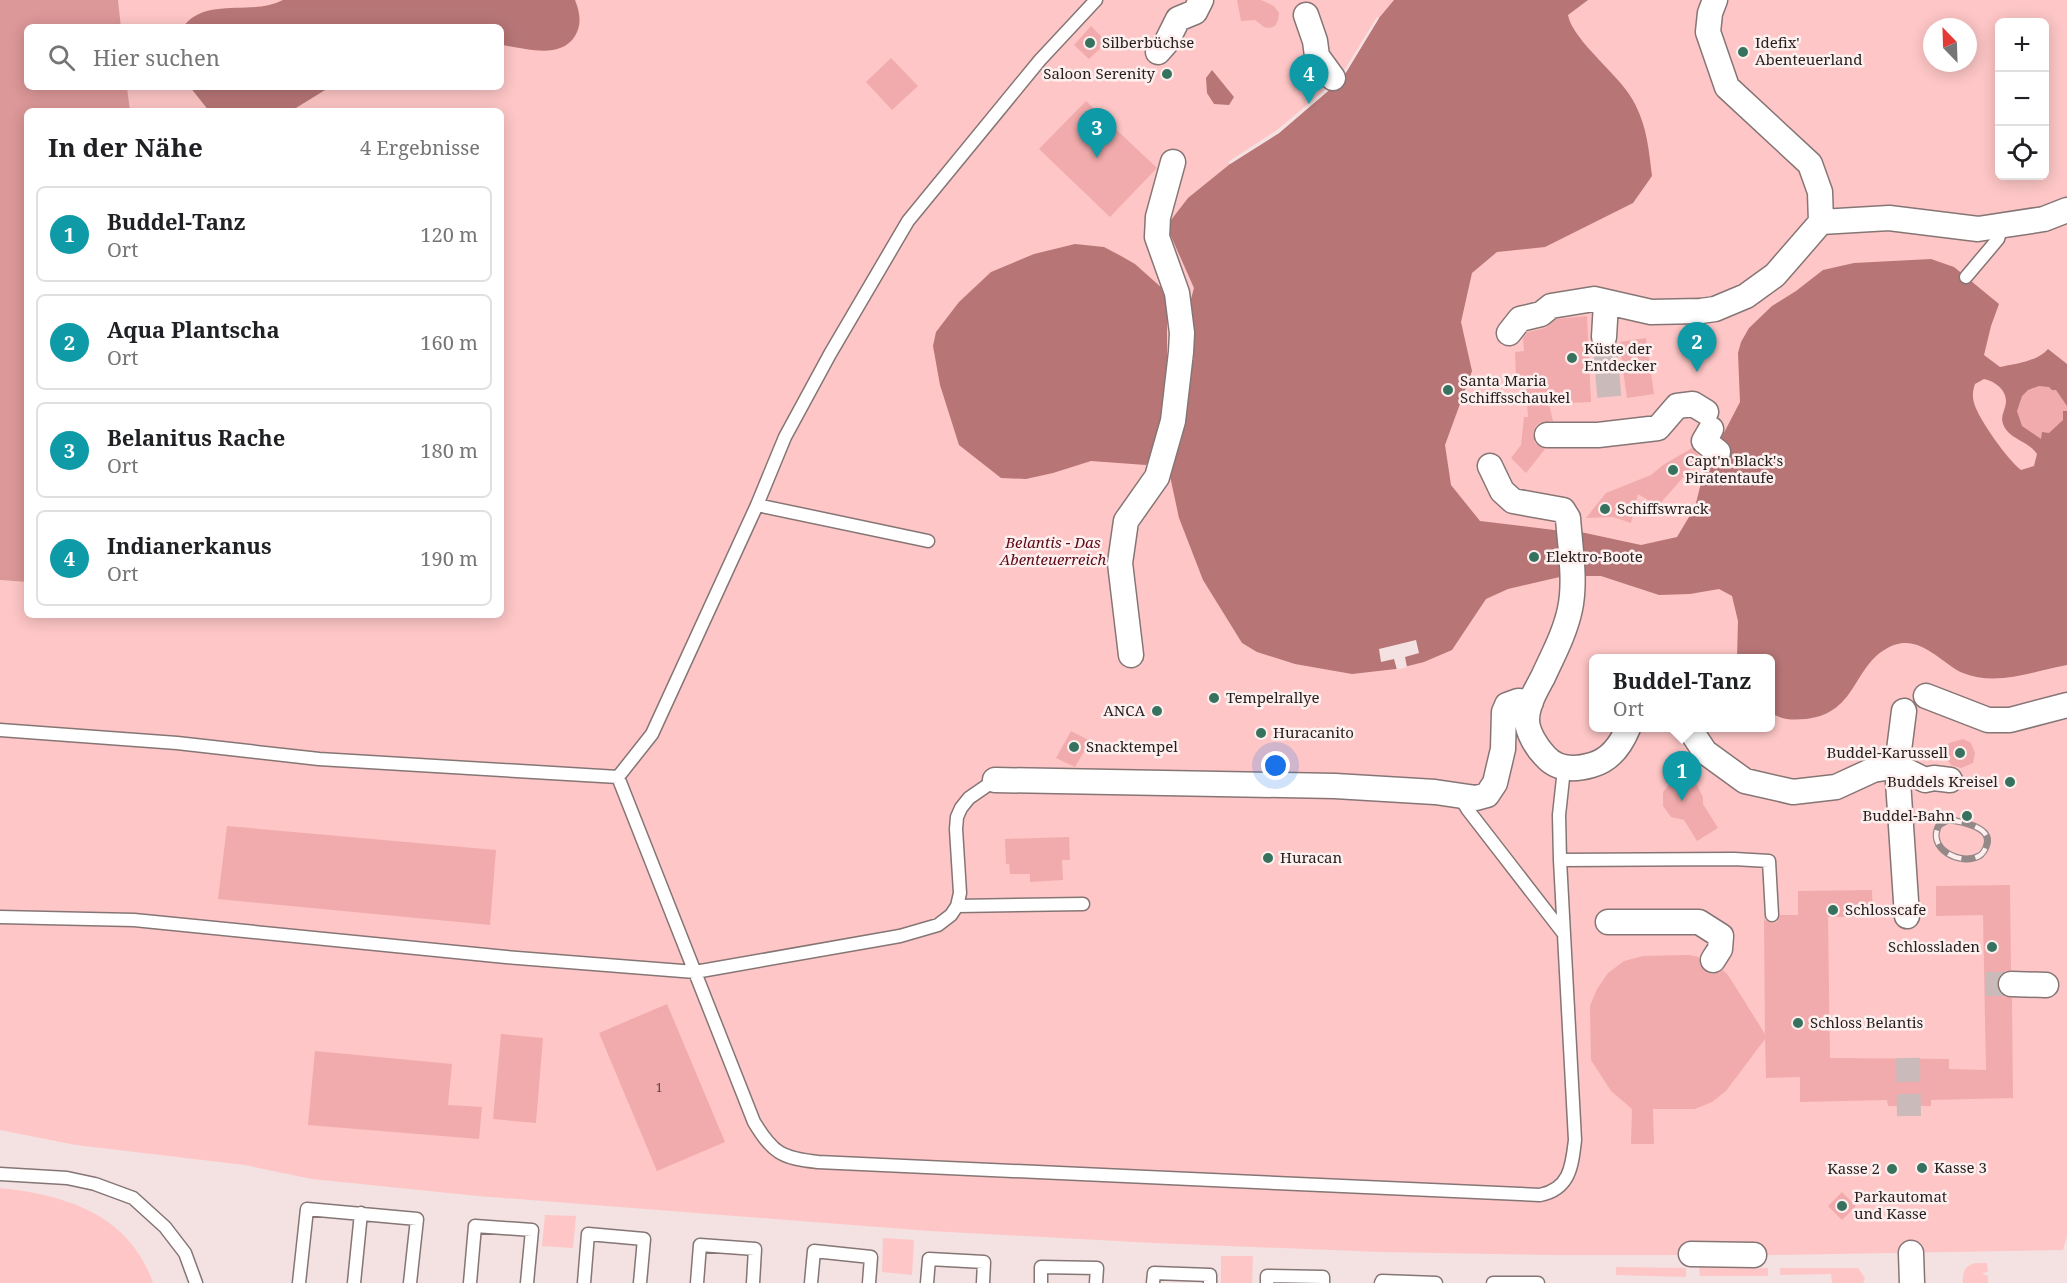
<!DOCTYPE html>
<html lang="de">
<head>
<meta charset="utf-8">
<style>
	body { margin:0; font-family:"Noto Serif",serif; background:#f6f6f6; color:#202124 }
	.controls { position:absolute; right:18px; top:18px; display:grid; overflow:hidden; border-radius:9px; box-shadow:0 3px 15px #0003 }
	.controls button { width:54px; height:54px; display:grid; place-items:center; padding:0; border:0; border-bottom:2px solid #e0e0e0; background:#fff; color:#202124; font:30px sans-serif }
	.compass { position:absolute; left:1923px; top:18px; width:54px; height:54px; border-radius:50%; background:#fff; box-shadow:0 3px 15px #0003; rotate:337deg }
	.you { position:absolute; left:1276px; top:766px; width:21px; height:21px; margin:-15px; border:4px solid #fff; border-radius:50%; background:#1a73e8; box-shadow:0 0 0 9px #1a73e833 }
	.badge { display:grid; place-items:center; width:39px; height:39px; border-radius:50%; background:#b45309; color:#fff; font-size:20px; font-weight:700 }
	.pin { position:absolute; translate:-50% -50px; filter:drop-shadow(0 2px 3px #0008) }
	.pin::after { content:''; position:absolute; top:32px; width:21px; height:18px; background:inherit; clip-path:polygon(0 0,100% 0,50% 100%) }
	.popup { position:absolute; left:1589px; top:654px; width:186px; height:78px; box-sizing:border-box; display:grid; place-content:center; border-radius:9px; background:#fff; filter:drop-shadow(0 2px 4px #0005); font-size:20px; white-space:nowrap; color:#757577 }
	.popup b { font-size:22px; color:#202124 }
	.popup::after { content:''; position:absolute; left:50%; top:100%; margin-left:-12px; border:12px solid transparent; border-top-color:#fff }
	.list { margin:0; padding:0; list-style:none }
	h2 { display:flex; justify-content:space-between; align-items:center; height:78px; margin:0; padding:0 24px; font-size:26px }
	h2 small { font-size:20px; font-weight:400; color:#757577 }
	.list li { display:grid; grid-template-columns:39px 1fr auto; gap:18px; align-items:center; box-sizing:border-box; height:96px; margin:0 12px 12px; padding:0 12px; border:2px solid #e0e0e0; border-radius:9px }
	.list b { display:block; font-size:22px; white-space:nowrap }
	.list p { margin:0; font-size:20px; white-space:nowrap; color:#757577 }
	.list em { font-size:20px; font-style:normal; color:#757577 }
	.icon { flex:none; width:33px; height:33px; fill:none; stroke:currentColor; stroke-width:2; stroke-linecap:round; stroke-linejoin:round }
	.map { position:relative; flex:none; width:2067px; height:1283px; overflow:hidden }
	.search { position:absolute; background:#fff; box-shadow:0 3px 15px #0003; left:24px; top:24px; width:480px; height:66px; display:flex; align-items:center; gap:15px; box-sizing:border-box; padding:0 21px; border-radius:9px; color:#757577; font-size:22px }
	.panel { position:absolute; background:#fff; box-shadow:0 3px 15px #0003; left:24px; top:108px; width:480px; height:510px; border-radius:9px }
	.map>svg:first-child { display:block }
	.green { fill:#fec6c6; fill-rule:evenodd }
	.forest { fill:#dc9798 }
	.water { fill:#b77576; fill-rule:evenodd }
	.pier { fill:#f4e1e1 }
	.building { fill:#f1abac }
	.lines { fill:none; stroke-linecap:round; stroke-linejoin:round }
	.street-tunnel { stroke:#cbbaba; stroke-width:24; stroke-dasharray:24 12; stroke-linecap:butt }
	.lane-casing { stroke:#867575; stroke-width:15 }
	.street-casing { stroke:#867575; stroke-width:27 }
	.lane { stroke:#fff; stroke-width:12 }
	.street { stroke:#fff; stroke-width:24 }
	.rail-casing { stroke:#958888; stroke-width:7 }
	.rail { stroke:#feefef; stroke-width:4.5; stroke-dasharray:14; stroke-linecap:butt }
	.poi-dot { fill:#36725e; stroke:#feefef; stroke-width:2 }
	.labels { text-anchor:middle; stroke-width:5; stroke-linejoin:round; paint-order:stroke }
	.number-label { font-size:12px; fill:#584142 }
	.poi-label { font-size:15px; fill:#251e1e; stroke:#feefef; text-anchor:start }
	.park-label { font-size:15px; font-style:italic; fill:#5c0918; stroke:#feefef }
</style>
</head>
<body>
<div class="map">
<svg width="2067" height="1283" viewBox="0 0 2067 1283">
	<rect width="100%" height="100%" fill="#f4e1e1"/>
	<!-- green -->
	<path class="green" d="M118,0H2067V1236L2063,1250L1775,1255H1550L1380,1252L1154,1243L930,1231L478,1196L312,1179L245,1165L76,1145L0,1130V580L27,582V615H501V111H130L127,87H501V27H121ZM2000,22H2044V176H2000ZM1932,27H1968V63H1932ZM1594,658H1770V728H1594Z
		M0,1188C66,1195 129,1214 153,1283H0Z
		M545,1215L576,1216L573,1248L542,1246Z
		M883,1238L914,1240L912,1275L882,1272Z
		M1221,1256H1253L1252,1283H1221Z
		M1976,1263H1987L1988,1272L1982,1273L1988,1276V1283H1963C1962,1272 1965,1265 1976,1263Z
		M1616,1267L1686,1268V1277L1616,1275Z
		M1699,1267L1768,1268V1276H1700Z
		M1780,1268H1858L1865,1278L1863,1283H1832L1831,1274L1780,1275Z"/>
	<!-- forest -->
	<path class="forest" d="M0,0H118L121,27H27V87H127L130,111H27V582L0,580Z"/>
	<!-- water -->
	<path class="water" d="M283,0H575C580,12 582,25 575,36C560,60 525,48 501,45V27H183C203,0 240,12 269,5C274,4 278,2 283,0Z
		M1394,0H1588L1568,15C1573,42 1622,76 1635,104C1647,127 1649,151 1652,176L1633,203L1545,247L1497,252L1472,273L1461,322L1472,371L1445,445L1451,485L1480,521L1562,531H1576L1641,545L1677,537L1695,507L1704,471L1740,402L1738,353L1741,342L1749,328L1772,306L1796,291L1823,270L1854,263L1931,259L1954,267L1999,304L1991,326L1984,355L2000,367C2016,364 2038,361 2048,349L2067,364V665C2033,671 1997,687 1963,673C1941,663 1921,635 1894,645C1852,661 1860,713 1806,719C1792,720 1783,720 1771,713L1770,658H1737L1738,621L1732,596L1719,589L1690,594L1659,595L1601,576H1564L1508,589L1486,599L1452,650L1424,662L1396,669L1352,674L1295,664L1257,652L1242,643L1203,580L1179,518L1170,476L1182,438L1189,388L1165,410L1156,448L1146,465L1091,461L1053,473L1026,479L1001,478L959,445L940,385L933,346L936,332L959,302L991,272L1034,254L1075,244L1104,247L1121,256L1135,264L1163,289L1167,304V359L1194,360L1191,299L1194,288L1170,234L1171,220L1188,198L1230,164L1279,133L1342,79L1379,18ZM1984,379C1994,381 2006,389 2006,401C2006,409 2000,416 2003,424C2009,440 2028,440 2037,454L2034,466L2021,470C2008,460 1979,420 1974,403C1972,396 1973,390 1975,384Z
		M1212,70L1234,97L1229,105L1214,104L1207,93L1206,78Z
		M190,87H330L291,111H209Z"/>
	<!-- pier -->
	<path class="pier" d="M1377,17L1379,18L1342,79L1279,133L1230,164L1228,162L1277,130L1340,77Z
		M1416,640L1419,653L1405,657L1407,667L1397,670L1394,659L1381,662L1379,649Z"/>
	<!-- building -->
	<path class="building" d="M1237,0H1261L1274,6L1279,13L1278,20L1275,26L1269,28L1264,27L1255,20L1241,21Z
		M1091,26L1107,42L1089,59L1074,45Z
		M891,58L918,86L892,110L866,82Z
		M1086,101L1157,168L1110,217L1039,149Z
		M1587,316L1591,402L1549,404L1553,421L1539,423L1535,427L1533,434L1535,443L1545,449L1526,473L1511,458L1521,445L1524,417H1528L1525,376L1516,377L1515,352L1524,351L1523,338L1528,332L1545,328L1557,319Z
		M1646,338L1654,394L1627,398L1619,342Z
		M2039,386L2049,387L2052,390H2056L2067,406V411H2063V420L2049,433L2042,432L2041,439L2022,426L2017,411L2022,396L2028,390Z
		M1692,448L1701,457L1658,506L1638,494L1631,523L1613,517L1586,518L1606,493L1651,475L1663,465Z
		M1071,731L1090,741L1075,767L1056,758Z
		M1963,739L1971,743L1975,753L1973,763L1961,768L1951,765L1946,757V752L1949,743Z
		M1679,779L1692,781L1697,785L1703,797V804L1718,828L1697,841L1684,820L1671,817L1663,806V792L1672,781Z
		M227,826L496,850L490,925L218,899Z
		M1069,837L1070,860H1062L1063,880L1030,882V874H1010L1009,864H1006L1005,839Z
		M2010,885L2011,970L2005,971L1999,976L1997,984L1998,990L2003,996L2012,998L2013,1098L1931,1100V1106H1919V1116H1898V1106H1888L1887,1100L1800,1102V1077L1766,1078L1765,1039L1726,1091L1712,1102L1695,1109H1653L1654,1144H1631L1632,1109L1611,1091L1591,1060L1590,1006L1597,989L1608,973L1624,961L1643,956L1689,955L1699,957L1700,966L1706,972L1713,974L1723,970L1728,975L1765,1034L1764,916L1765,920L1772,923L1777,922L1780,915H1798V891L1872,890L1873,917H1828L1830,1058L1949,1059V1069L1986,1070L1983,915L1936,916V886Z
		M667,1004L725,1142L657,1171L599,1033Z
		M501,1034L543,1038L536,1123L493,1119Z
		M315,1051L452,1064L448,1105L482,1107L479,1139L308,1125Z
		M1842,1192L1856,1206L1842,1220L1828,1206Z"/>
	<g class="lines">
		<!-- street-tunnel -->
		<path class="street-tunnel" d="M1604,337L1610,404
			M1985,984H2011
			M1908,1058L1909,1116"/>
		<!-- lane casing -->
		<g class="lane-casing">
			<path id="lane" d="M1966,277L1998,239L2002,226
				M757,505L928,541
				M0,730L177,743L319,759L618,777
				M618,777L754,1122C773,1153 781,1158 818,1162L1540,1195C1570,1189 1572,1166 1575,1140L1560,860L1559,815L1564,769
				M618,777L652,734L757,505L785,437L830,354L908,221L1040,60L1096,0
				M1460,797L1468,810L1564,934
				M1560,860L1734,859L1769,861L1772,915
				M957,906L1083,904
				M0,917L134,920L506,957L695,972L900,936L938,925L951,915L957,906L960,893L956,829L957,817L961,808L969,798L995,780
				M0,1174L67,1178L95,1184L133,1198L165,1227L185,1253L196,1283
				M299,1283L307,1209L417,1219L410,1283
				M354,1283L361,1213
				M470,1283L475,1226L532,1230L527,1283
				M584,1283L588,1234L644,1239L640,1283
				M697,1283L700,1245L755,1249L753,1283
				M811,1283L814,1251L871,1257L869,1283
				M927,1283L929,1259L984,1262L983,1283
				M1041,1283V1267L1097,1268L1096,1283
				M1153,1283L1154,1273L1210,1275V1283
				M1267,1283V1276L1323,1277V1283
				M1381,1283L1382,1281L1436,1283
				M1493,1283H1538"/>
		</g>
		<!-- street casing -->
		<g class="street-casing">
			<path id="street" d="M1715,0L1710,13L1708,32L1727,87L1810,164L1820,192L1821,222L1889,218L1978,229L2044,219L2067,210
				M1306,15L1315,41L1317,56L1333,78
				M1158,52L1166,43L1178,19L1195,12L1201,0
				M1509,333L1520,319L1541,314L1551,306L1594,299L1651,312L1701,311L1715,309L1746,296L1775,275L1821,222
				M1604,337L1606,303
				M1711,429L1704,441L1718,452
				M1547,435H1598L1658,428L1677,406L1693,404L1706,412
				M1490,466L1502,491L1513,501L1563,510L1568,518C1570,547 1576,581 1570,609C1565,633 1553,655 1543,677C1536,690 1527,705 1527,720C1527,732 1537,748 1545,756C1557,770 1575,770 1592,765C1610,760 1621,745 1628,728
				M1131,655L1120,563L1126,521L1157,477L1173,421L1181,352L1182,333L1177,293L1157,237L1158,217L1173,162
				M1926,696L1988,720H2010L2067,705
				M1904,711L1897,766L1907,916
				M1689,728L1705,752L1745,781L1793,792L1836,787L1873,770L1897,766L1925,780L1934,778L1950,780
				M995,780L1335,786L1435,792L1476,798L1487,795L1495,783L1503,749L1504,712L1507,705L1518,701L1531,702
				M1608,922H1699L1721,936L1720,949L1713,960
				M2011,984L2046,985
				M1911,1253L1912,1283
				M1691,1254L1754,1255"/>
		</g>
		<!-- lane -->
		<use href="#lane" class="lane"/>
		<!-- street -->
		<use href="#street" class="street"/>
		<!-- rail casing -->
		<g class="rail-casing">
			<path id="rail" d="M1948,820C1960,821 1992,827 1987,844C1986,848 1983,854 1979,856C1961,866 1926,849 1939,825Z"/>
		</g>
		<!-- rail -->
		<use href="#rail" class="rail"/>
	</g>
	<!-- markers -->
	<g class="poi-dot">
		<circle cx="1090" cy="43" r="6"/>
		<circle cx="1743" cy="52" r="6"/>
		<circle cx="1167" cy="74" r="6"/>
		<circle cx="1572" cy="358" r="6"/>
		<circle cx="1448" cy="390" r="6"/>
		<circle cx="1673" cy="470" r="6"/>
		<circle cx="1605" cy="509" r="6"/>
		<circle cx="1534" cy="557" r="6"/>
		<circle cx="1214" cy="698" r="6"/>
		<circle cx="1157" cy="711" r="6"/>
		<circle cx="1261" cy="733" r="6"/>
		<circle cx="1074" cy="747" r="6"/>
		<circle cx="1960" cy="753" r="6"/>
		<circle cx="2010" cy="782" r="6"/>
		<circle cx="1967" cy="816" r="6"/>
		<circle cx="1268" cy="858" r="6"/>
		<circle cx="1833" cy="910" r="6"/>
		<circle cx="1992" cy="947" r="6"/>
		<circle cx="1798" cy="1023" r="6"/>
		<circle cx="1922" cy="1168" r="6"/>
		<circle cx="1892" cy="1169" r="6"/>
		<circle cx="1842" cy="1206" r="6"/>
	</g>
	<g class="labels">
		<!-- number labels -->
		<g class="number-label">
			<text x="659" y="1092">1</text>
		</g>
		<!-- poi labels -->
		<g class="poi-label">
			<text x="1102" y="48">Silberbüchse</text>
			<text x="1755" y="48">Idefix'<tspan x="1755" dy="17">Abenteuerland</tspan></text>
			<text x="1155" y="79" text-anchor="end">Saloon Serenity</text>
			<text x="1584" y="354">Küste der<tspan x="1584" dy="17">Entdecker</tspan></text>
			<text x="1460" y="386">Santa Maria<tspan x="1460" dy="17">Schiffsschaukel</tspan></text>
			<text x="1685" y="466">Capt'n Black's<tspan x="1685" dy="17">Piratentaufe</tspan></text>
			<text x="1617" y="514">Schiffswrack</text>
			<text x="1546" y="562">Elektro-Boote</text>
			<text x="1226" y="703">Tempelrallye</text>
			<text x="1145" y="716" text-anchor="end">ANCA</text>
			<text x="1273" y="738">Huracanito</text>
			<text x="1086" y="752">Snacktempel</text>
			<text x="1948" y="758" text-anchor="end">Buddel-Karussell</text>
			<text x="1998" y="787" text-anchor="end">Buddels Kreisel</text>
			<text x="1955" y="821" text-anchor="end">Buddel-Bahn</text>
			<text x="1280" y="863">Huracan</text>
			<text x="1845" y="915">Schlosscafe</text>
			<text x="1980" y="952" text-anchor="end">Schlossladen</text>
			<text x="1810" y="1028">Schloss Belantis</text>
			<text x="1934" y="1173">Kasse 3</text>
			<text x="1880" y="1174" text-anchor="end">Kasse 2</text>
			<text x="1854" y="1202">Parkautomat<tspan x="1854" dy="17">und Kasse</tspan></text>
		</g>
		<!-- park labels -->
		<g class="park-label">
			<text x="1053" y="548">Belantis - Das<tspan x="1053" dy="17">Abenteuerreich</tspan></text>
		</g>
	</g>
</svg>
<div class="controls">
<button>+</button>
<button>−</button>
<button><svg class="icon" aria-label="locate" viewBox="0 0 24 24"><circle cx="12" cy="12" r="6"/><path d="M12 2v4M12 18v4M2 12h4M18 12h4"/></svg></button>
</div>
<svg class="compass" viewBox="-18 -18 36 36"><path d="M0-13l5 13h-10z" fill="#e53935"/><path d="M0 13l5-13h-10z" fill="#757577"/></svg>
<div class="you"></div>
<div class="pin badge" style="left:1682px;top:801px;background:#0f9aa8">1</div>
<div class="popup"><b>Buddel-Tanz</b>Ort</div>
<div class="pin badge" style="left:1697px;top:372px;background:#0f9aa8">2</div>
<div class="pin badge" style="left:1097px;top:158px;background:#0f9aa8">3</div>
<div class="pin badge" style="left:1309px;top:104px;background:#0f9aa8">4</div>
<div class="search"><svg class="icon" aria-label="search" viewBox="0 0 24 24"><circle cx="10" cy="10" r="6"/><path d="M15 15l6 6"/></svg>Hier suchen</div>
<section class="panel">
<h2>In der Nähe<small>4 Ergebnisse</small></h2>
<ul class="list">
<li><span class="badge" style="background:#0f9aa8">1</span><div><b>Buddel-Tanz</b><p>Ort</p></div><em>120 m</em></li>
<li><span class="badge" style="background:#0f9aa8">2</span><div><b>Aqua Plantscha</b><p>Ort</p></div><em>160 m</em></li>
<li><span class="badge" style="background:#0f9aa8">3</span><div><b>Belanitus Rache</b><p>Ort</p></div><em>180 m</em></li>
<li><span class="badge" style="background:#0f9aa8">4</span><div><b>Indianerkanus</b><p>Ort</p></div><em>190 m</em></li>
</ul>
</section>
</div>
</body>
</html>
